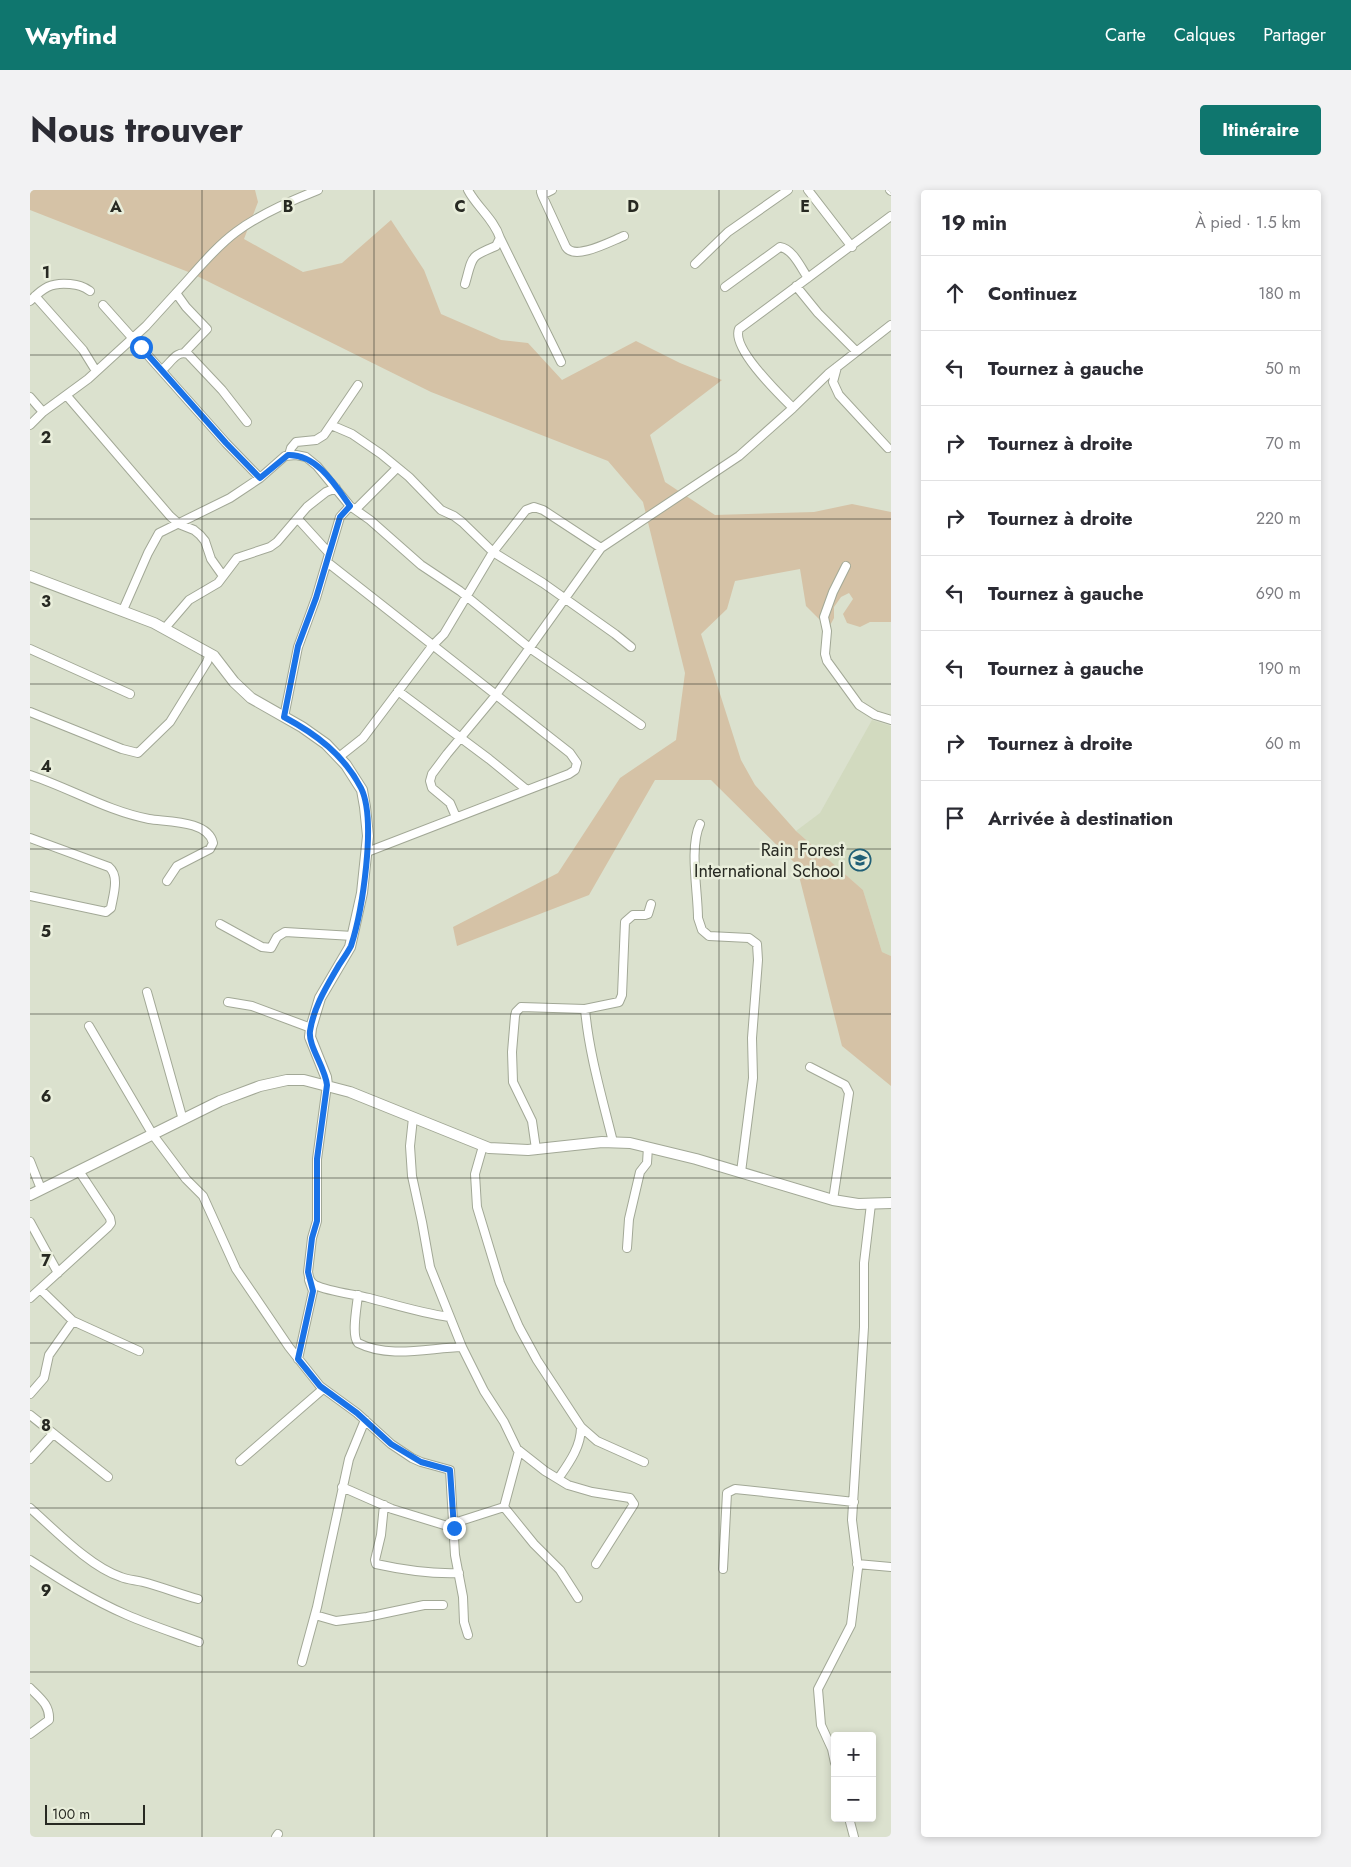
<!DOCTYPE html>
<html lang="fr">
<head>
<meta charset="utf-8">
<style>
	body { margin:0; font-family:Jost,sans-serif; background:#f2f2f3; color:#2b2b33 }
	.controls { position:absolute; right:15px; bottom:15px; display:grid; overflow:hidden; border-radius:5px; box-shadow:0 2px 8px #0003 }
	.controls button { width:45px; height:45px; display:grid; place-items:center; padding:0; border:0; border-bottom:1px solid #e1e1e2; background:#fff; color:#2b2b33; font:25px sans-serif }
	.scale { position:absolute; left:15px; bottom:12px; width:100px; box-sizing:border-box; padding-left:5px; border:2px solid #272922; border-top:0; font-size:14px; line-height:18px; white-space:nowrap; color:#272922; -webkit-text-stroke:4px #e9eedb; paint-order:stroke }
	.stop { position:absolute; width:15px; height:15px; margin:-11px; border:4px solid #1a73e8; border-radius:50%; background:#fff }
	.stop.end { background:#1a73e8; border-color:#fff; box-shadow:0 1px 5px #0008 }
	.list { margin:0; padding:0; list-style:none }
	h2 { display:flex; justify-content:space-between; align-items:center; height:65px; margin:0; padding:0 20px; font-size:21px }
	h2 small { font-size:16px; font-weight:400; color:#7c7c81 }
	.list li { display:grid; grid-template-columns:32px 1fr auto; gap:15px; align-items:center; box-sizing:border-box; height:75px; padding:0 20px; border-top:1px solid #e1e1e2 }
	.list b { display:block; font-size:19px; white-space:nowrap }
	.list em { font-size:16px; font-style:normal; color:#7c7c81 }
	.icon { flex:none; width:28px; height:28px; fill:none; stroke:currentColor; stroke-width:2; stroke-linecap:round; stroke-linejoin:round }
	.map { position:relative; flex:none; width:861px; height:1647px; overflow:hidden; border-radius:5px }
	header { display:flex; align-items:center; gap:30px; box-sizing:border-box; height:70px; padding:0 25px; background:#0f766e; color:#fff }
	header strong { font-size:24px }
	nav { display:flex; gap:28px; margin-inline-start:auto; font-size:18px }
	.intro { display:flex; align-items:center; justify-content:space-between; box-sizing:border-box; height:120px; padding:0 30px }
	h1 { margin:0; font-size:35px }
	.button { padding:12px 22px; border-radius:5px; background:#0f766e; color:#fff; font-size:18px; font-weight:700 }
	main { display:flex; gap:30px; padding:0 30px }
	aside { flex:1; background:#fff; border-radius:5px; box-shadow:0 2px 8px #0003 }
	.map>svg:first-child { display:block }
	.built { fill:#d2dabf }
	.green { fill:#d5c2a6 }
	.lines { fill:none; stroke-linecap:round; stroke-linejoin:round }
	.minor-casing { stroke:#a2a896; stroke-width:10 }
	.tertiary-casing { stroke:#a2a896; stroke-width:12 }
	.minor { stroke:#fff; stroke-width:8 }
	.tertiary { stroke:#fff; stroke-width:10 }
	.route { stroke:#1a73e8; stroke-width:6 }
	.grid { fill:none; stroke:#272922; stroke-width:1; stroke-opacity:0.55 }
	.labels { text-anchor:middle; stroke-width:5; stroke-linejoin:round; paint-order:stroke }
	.poi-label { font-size:18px; fill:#272922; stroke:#e9eedb; text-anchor:end }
	.grid-label { font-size:16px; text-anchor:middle; font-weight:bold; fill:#272922; stroke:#e9eedb; stroke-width:5; stroke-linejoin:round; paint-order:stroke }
</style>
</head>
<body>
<header>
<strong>Wayfind</strong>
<nav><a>Carte</a><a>Calques</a><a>Partager</a></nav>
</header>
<div class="intro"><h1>Nous trouver</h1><a class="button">Itinéraire</a></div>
<main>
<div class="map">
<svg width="861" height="1647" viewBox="0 0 861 1647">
	<rect width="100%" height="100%" fill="#dbe1ce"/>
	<!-- built -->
	<path class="built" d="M842,530L861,536V766L852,762L833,700L766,641L790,623Z"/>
	<!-- green -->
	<path class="green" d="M0,0H225L228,12L214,49L273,82L312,73L361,30L394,80L411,124L471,150L498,153L532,190L606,151L650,173L692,190L620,245L635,292L685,325L784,322L822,314L861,322V432H840L830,437L817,433L813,424L823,409L819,403L811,407L804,417V428L797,441L796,436L776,416L770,379L705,391L697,419L671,444L711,570L725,595L766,641L833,700L852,762L861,766V896L812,856L766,674L681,590H625L559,705L427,756L423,737L528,683L590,588L646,550L655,483L613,312L578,271L401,202L161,83L0,20Z"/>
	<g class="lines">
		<!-- minor casing -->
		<g class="minor-casing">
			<path id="minor" d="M778,0L822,57
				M860,0L861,1
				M511,2L512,5L522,0
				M512,5L536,57C545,71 581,51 594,46
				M470,48L531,172
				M665,74L698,42L758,0
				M435,94C443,66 439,67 466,56L470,48C464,29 446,16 438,0
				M766,96L788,123L826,161
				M695,97L750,57C763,59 771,78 778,88
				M146,103C165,83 183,59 206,42C230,24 260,11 288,0
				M5,106L53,160L66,181
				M0,111C13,98 21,92 40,94C48,95 53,96 60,101
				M73,115L196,253L230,288
				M807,177L803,192L809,205L858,258
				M132,180C141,173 146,160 158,164L192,200L217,232
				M37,206L140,326L149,334L164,340L170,345L175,351L181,369L193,386
				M0,207L13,222
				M763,218C750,205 701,158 709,139L861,26
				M0,235L13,222L58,189L116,136L146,103L156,117L177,139L155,162
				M301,235L322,244L351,264L379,287L411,320L424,326L432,332L463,362L513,393L585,444L601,457
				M259,265L261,258L266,252L286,250L294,245L328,195
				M326,319L367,278
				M268,329L299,363
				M297,372L540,563L547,573L545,580L539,584L337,662
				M816,376L803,402L794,427L797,441L795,464L797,471L829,515L845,525L861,530
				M93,420L118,363L129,343L200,308L230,288L255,266L266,265L276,267L287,276L320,316L340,330L391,375L430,401L501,459L611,535
				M135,438L159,410L188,393L207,368L240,357L247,352L277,317L296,302L306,298
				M0,459L100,504
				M368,501L459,569L497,600
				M0,522L92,559L108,563L140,532L177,472L180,464
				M254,527L268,457L286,408L310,327L320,316
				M309,567L333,548L403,455L414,444L463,362L496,320L504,317L513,320L571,358
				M0,585C40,598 77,621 119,629C136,632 178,630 183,653L180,659L147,676L137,691
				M426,627L420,613L402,598L400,591L402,584L417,564L466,505L571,358L709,266L763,218L798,184L861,135
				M670,634C659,657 668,702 668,728L672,740L679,746L719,748L727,754L728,770L722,848L723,888L711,982
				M0,648L79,677C90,686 83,706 81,718L76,722L0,706
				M190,734L232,757L241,758L247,747L255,742L323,746
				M117,802L153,930
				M198,812L222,816L281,838
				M555,819C559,864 572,907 583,952
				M59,836L123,945L156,989L173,1006L206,1079L259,1157L290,1196L327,1223L361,1254L382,1268L391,1272L420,1280L425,1365L433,1407L434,1432L438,1445
				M780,877L815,895L819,903L803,1010
				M297,895L287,969V1031L282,1048L278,1082C279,1088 280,1092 285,1095C300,1102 323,1104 339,1108C366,1115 391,1123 419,1127
				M383,928L380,956L382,986L392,1032L400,1077L432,1157L454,1201L474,1232L487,1259L515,1281L538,1295L562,1302L600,1308L604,1314L566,1374
				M453,956L445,984L447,1017L470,1093L489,1137L507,1170L551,1237L567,1251L614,1272
				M506,959L502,931L483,892L482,862L485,826L486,822L491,817L555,819L589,812L592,805L595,732L603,725H615L618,724L621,714
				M0,971L11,999
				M0,1032L28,1083
				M597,1058L599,1029L610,982L617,973L618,957
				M10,1099L43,1131L109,1161
				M328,1105C327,1116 321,1146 328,1153C360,1169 398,1158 432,1157
				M0,1108L78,1037L81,1033L80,1028L49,981
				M268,1169L283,1101L279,1090
				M0,1204L14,1188L19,1165L43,1131
				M0,1225L78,1287
				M0,1269L23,1244
				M210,1271L293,1199
				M528,1289C539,1273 551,1257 551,1237
				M312,1297L362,1319L424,1338
				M354,1315L351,1345L345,1370L346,1374C373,1380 401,1384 429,1383
				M474,1317L504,1354L530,1380L548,1408
				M0,1318C24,1339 60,1377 91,1387C98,1390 106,1390 113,1392C132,1397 150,1404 168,1409
				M424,1333L474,1317L489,1261
				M0,1370C31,1390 62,1410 97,1425C120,1435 145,1443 169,1452
				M827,1374L861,1377
				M693,1379L697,1303L705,1299L715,1300L824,1312
				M285,1425L306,1431L337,1427L394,1415H413
				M272,1472L287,1417L319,1269L335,1230
				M0,1498C10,1508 20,1515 19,1530L0,1544
				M805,1573L802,1559L791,1535L788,1499L821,1435L828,1378L822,1330L834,1137V1073L841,1014
				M819,1628L824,1647
				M246,1647L248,1644"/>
		</g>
		<!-- tertiary casing -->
		<g class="tertiary-casing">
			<path id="tertiary" d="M0,386L124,433L184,466L204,492L221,508L272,537L296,554L316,575L332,600L335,617L338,646L332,703L320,757L290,808L281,838L280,847L296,887L297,895
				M0,1005L190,911L230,896L257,890H274L320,902L459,958L498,960L572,952L600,953L666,969L803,1010L828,1014L861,1013"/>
		</g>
		<!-- minor -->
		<use href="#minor" class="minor"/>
		<!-- tertiary -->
		<use href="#tertiary" class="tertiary"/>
	</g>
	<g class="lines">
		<!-- route -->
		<path class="route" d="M111,157L196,253L230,288L258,265C287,264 306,296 320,316L310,327L286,408L268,456L254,527C286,544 314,565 331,598C347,630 332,722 321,756C318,762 313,769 309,775C297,796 284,816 280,841C278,856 295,877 297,895L287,969V1031L282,1048L278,1082L283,1101L268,1169L290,1196L327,1223L361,1254L391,1272L420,1280L424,1338"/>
	</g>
	<!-- grid -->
	<path class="grid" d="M172,0V1647M344,0V1647M517,0V1647M689,0V1647M0,165H861M0,329H861M0,494H861M0,659H861M0,824H861M0,988H861M0,1153H861M0,1318H861M0,1482H861"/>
	<!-- icons -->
	<defs>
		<g id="university-ring" transform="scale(1.125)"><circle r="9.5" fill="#e9eedb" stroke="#216076" stroke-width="1.5"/><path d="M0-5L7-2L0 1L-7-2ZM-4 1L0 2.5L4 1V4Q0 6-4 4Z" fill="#216076"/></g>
	</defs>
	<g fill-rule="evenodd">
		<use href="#university-ring" x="830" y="670"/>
	</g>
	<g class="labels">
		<!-- poi labels -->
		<g class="poi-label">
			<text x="814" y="666">Rain Forest<tspan x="814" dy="21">International School</tspan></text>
		</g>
	</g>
	<g class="grid-label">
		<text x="86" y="22">A</text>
		<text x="258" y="22">B</text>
		<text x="430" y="22">C</text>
		<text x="603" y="22">D</text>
		<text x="775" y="22">E</text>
		<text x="16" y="88">1</text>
		<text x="16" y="253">2</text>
		<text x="16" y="417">3</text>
		<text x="16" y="582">4</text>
		<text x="16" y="747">5</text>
		<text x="16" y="912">6</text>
		<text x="16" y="1076">7</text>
		<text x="16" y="1241">8</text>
		<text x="16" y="1406">9</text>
	</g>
</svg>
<div class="controls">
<button>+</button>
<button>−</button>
</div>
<div class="scale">100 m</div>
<div class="stop" style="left:111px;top:157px"></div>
<div class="stop end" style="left:424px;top:1338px"></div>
</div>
<aside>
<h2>19 min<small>À pied · 1.5 km</small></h2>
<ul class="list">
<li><svg class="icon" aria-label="ahead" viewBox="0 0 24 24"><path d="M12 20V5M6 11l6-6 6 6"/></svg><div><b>Continuez</b></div><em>180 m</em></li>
<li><svg class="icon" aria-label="left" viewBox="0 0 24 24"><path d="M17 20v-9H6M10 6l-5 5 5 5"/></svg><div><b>Tournez à gauche</b></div><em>50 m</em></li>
<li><svg class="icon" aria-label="right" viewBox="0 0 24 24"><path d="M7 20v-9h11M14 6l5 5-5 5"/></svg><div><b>Tournez à droite</b></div><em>70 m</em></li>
<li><svg class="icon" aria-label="right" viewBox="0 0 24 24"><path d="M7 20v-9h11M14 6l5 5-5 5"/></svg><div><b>Tournez à droite</b></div><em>220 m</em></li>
<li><svg class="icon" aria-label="left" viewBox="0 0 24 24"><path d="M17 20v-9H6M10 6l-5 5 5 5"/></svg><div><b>Tournez à gauche</b></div><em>690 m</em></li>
<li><svg class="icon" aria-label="left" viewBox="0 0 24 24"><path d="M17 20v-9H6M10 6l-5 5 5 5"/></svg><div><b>Tournez à gauche</b></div><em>190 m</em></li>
<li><svg class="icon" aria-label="right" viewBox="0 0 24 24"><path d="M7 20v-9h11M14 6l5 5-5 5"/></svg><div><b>Tournez à droite</b></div><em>60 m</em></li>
<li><svg class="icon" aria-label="arrive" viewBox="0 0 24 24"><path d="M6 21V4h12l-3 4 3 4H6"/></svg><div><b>Arrivée à destination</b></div></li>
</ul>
</aside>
</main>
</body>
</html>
